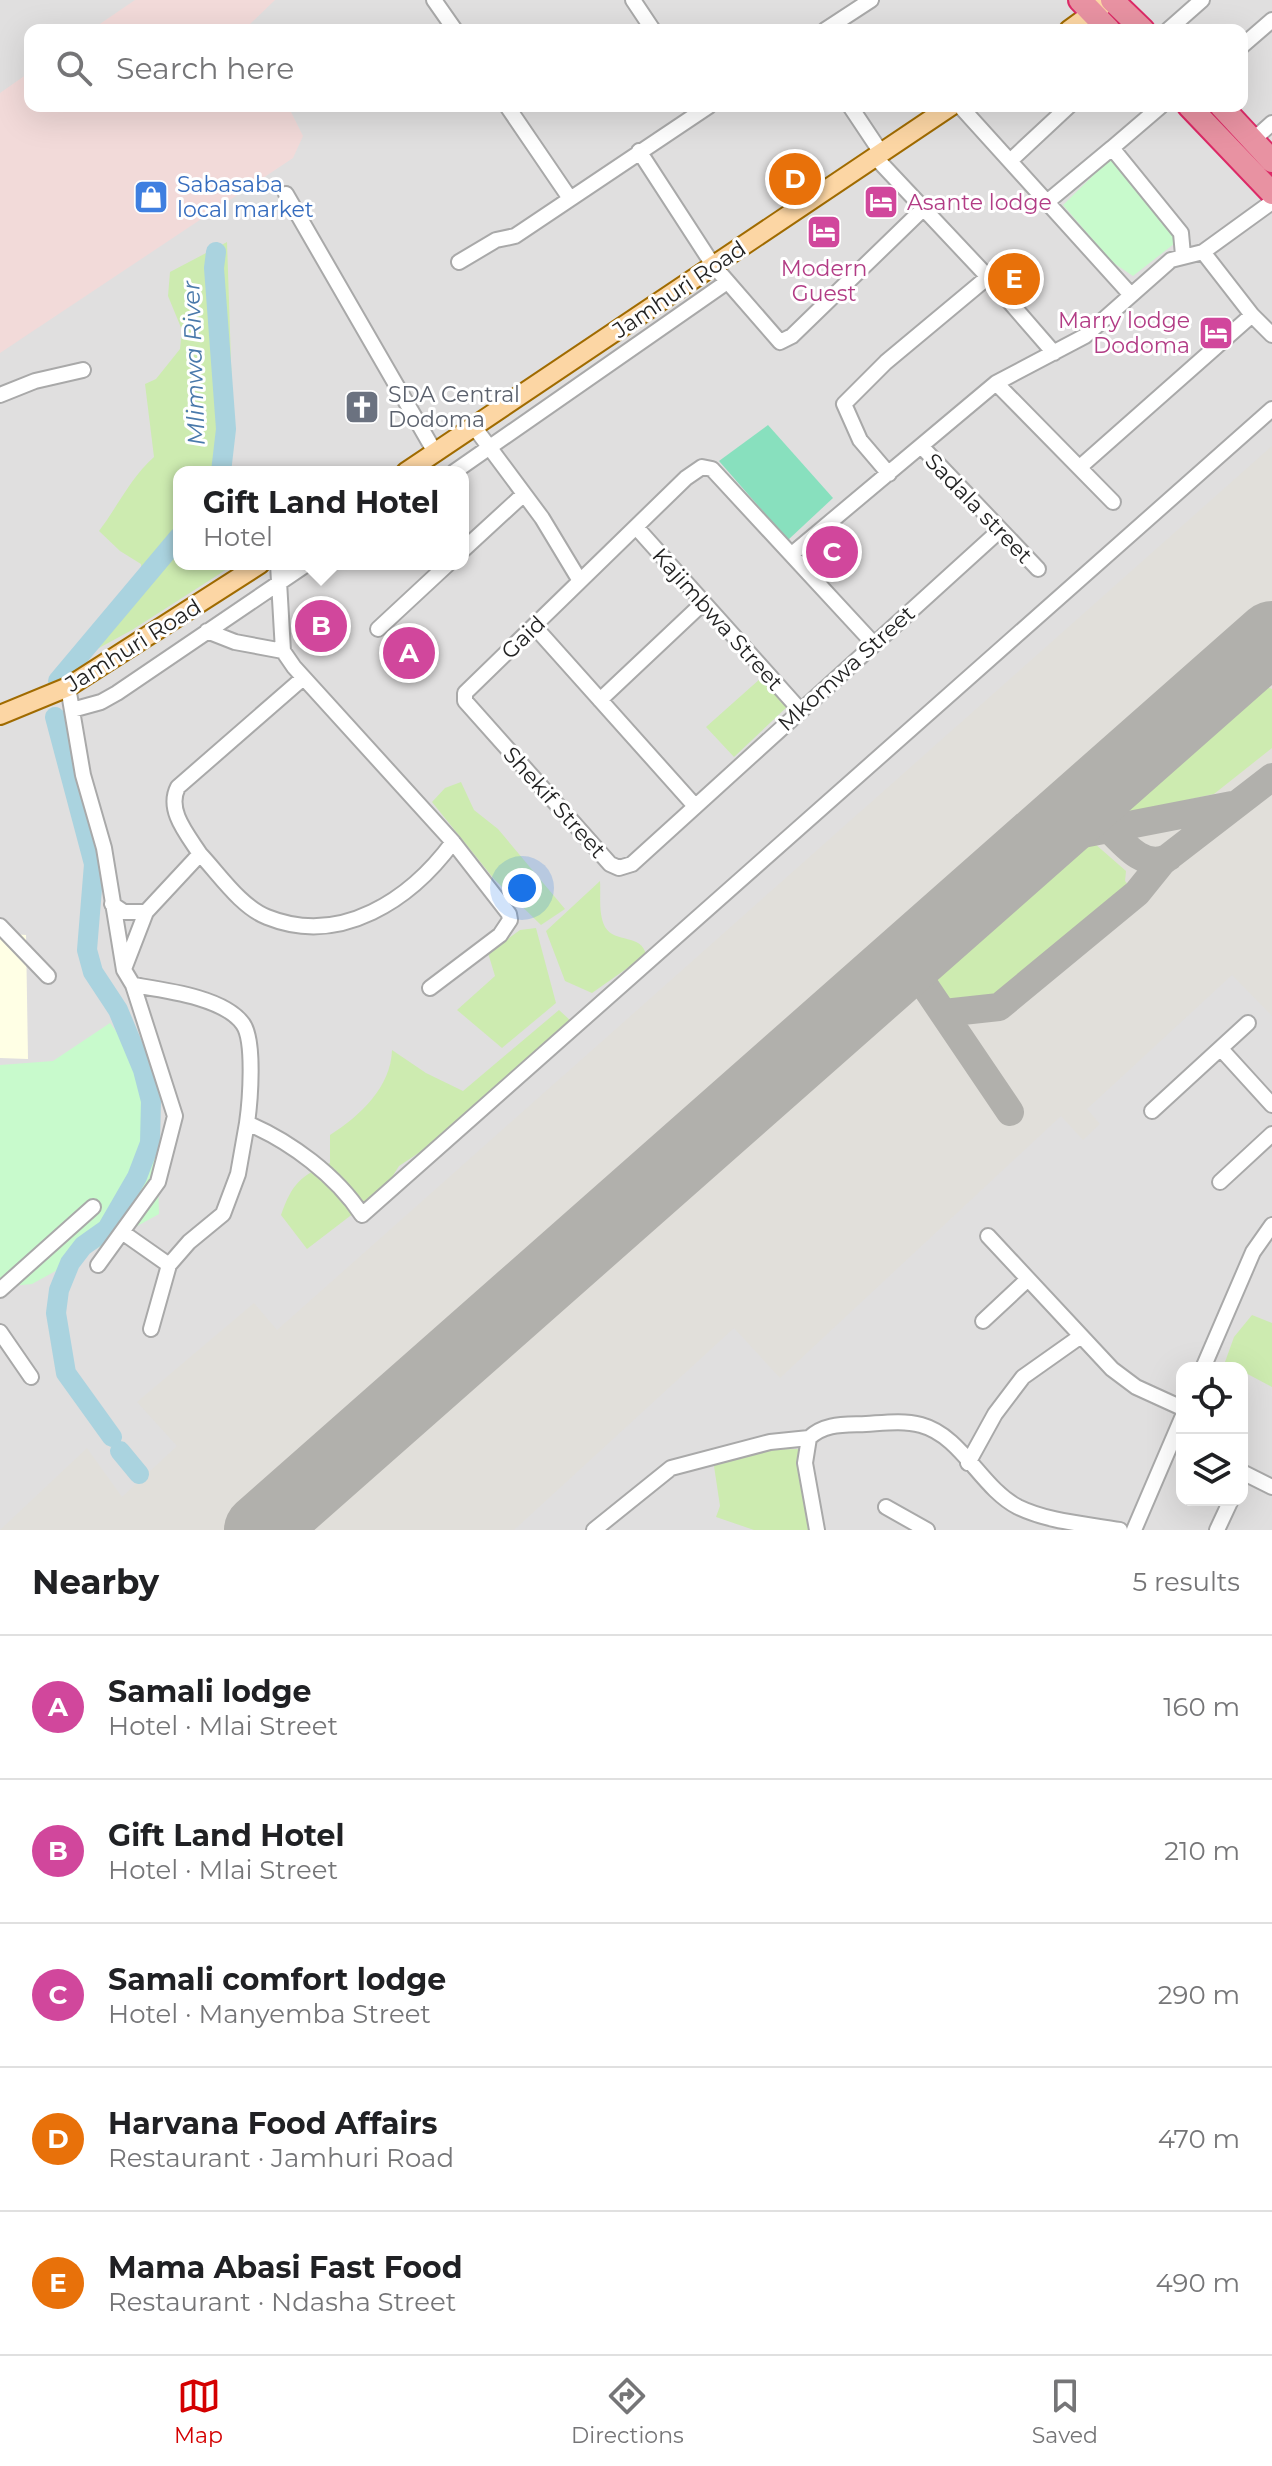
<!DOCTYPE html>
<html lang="en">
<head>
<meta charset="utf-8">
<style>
	body { margin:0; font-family:Montserrat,sans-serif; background:#f6f6f6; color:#202124 }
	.controls { position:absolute; right:24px; bottom:24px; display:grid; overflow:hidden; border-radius:16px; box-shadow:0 8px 32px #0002 }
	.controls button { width:72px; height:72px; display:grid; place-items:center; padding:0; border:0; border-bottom:2px solid #e0e0e0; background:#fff; color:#202124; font:40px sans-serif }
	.you { position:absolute; left:522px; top:888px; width:28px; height:28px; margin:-20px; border:6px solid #fff; border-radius:50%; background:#1a73e8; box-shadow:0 0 0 12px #1a73e833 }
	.badge { display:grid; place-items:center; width:52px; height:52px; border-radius:50%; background:#d40000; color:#fff; font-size:26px; font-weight:700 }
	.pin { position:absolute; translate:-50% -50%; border:4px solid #fff; box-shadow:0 2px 8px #0006 }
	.popup { position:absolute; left:173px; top:466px; width:296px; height:104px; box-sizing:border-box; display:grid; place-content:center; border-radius:16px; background:#fff; filter:drop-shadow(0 2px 6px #0005); font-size:26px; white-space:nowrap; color:#757577 }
	.popup b { font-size:30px; color:#202124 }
	.popup::after { content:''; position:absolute; left:50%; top:100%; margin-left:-16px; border:16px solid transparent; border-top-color:#fff }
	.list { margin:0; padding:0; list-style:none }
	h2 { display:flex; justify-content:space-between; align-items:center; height:104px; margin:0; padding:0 32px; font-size:34px }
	h2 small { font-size:26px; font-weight:400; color:#757577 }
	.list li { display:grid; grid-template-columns:52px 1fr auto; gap:24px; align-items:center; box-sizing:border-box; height:144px; padding:0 32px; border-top:2px solid #e0e0e0 }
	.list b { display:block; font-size:30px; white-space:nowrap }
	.list p { margin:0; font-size:26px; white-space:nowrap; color:#757577 }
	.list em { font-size:26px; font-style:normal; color:#757577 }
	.icon { flex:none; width:44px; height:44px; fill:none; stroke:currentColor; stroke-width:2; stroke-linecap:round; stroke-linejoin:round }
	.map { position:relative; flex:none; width:1272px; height:1530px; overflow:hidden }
	.search { position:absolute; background:#fff; box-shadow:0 8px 32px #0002; left:24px; right:24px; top:24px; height:88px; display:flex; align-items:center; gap:20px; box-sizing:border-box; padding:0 28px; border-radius:16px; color:#757577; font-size:30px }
	.sheet { height:824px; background:#fff }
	nav { display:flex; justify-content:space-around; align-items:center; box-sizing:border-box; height:112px; border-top:2px solid #e0e0e0; background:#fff; font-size:22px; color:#757577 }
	nav a { display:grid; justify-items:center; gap:4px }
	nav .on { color:#d40000 }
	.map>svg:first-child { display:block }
	.residential { fill:#e0dfdf; fill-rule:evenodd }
	.commercial { fill:#f2dad9 }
	.education { fill:#ffffe5 }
	.airport { fill:#e1dfda }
	.grass { fill:#cdebb0 }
	.park { fill:#c8facc }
	.pitch { fill:#88e0be }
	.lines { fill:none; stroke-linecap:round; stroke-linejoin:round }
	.river { stroke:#aad3df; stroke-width:20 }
	.taxiway { stroke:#b1b0ac; stroke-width:28 }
	.runway { stroke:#b1b0ac; stroke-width:72 }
	.minor-casing { stroke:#a9a9a9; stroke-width:18 }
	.major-casing { stroke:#a06b00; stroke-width:22 }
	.highway-casing { stroke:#dc2a67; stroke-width:26 }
	.minor { stroke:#fff; stroke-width:14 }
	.major { stroke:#fcd6a4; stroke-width:18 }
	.highway { stroke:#e892a2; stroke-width:22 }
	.labels { text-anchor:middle; stroke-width:6; stroke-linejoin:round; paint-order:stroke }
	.shop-label { font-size:22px; fill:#366cbe; stroke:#fff; text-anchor:start }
	.hotel-label { font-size:22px; fill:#b23c85; stroke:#fff; text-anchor:start }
	.street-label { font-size:22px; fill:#222; stroke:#fff }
	.worship-label { font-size:22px; fill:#5b616d; stroke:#fff; text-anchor:start }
	.water-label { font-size:24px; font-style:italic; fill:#4a7aab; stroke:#fff }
</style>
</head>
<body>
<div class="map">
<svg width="1272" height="1530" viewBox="0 0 1272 1530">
	<rect width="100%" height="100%" fill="#f2efe9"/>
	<!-- residential -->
	<path class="residential" d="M0,0H1272V1530H0ZM30,30H1242V106H30ZM179,472H463V564H179ZM1182,1368H1242V1500H1182Z"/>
	<!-- commercial -->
	<path class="commercial" d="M135,0H275L249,25L251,30H91Z
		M30,72V106H288L303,136L293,158L0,353V93Z"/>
	<!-- education -->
	<path class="education" d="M0,933L26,935L28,1059L0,1058Z"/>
	<!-- airport -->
	<path class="airport" d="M1272,446V1016L1232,975L1087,1109L1100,1124L1083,1140L1061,1116L780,1378L734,1328L514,1530H0L87,1448L122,1497L177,1446L137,1402L254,1303L277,1330Z"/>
	<!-- grass -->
	<path class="grass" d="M227,242L232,391L226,472H179V564H235L132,630L64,667L142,575L141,564L120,551L99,531C118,506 131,477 154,457L145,384L156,379L180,349L182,330L168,296L170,272Z
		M761,678L788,706L734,757L706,727Z
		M1262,685L1272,689V748L1214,794L1133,812L1129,810L1125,800L1251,689Z
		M461,782L474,810L498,829L565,909L541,925L494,879L432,802L445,788Z
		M1094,843L1126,871L1125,881L1130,887L989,1002L947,1004L934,984L935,968L1061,857Z
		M600,881C601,895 598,914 605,927C615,944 642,933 646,955L592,993L565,981L546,931Z
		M536,928L556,1003L502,1048L457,1010L495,976L488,953L520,930Z
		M559,1010L572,1022L440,1139L399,1166L384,1190L307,1249L281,1215C292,1184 300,1176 330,1163V1135C360,1116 391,1087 392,1050L426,1073L463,1091Z
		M1252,1315L1272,1323V1387L1225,1362L1234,1337Z
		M799,1449L808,1530H754L716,1517L720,1506L714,1466C735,1447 772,1450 799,1449Z"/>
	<!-- park -->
	<path class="park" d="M1112,157L1179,240L1133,276L1112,262L1063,205Z
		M110,1023L155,1084L159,1214L32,1284L0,1287V1065L53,1061Z"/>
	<!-- pitch -->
	<path class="pitch" d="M768,425L833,498L788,540L719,461Z"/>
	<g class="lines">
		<!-- river -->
		<path class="river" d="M216,252L214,268L226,429L221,472
			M58,681L179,537
			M55,717L94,864L87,950L93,972L118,1010L143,1070L151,1101L150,1143L137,1177L107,1229L83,1246L70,1263L59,1290L56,1313L66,1373L112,1437
			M120,1451L139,1474"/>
		<!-- taxiway -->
		<path class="taxiway" d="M1256,651L1272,648
			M1073,813L1094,814C1115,831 1140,874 1169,857
			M1031,850L1057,839L1232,805
			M906,958L1010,1112
			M944,1013L999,1007L1137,893L1162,862L1272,777"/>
		<!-- runway -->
		<path class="runway" d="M260,1530L1272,637"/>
		<!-- minor casing -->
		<g class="minor-casing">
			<path id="minor" d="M434,0L455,30
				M633,0L653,30
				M825,30L871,0
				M1168,30L1202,0
				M1242,46L1272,20
				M507,106L569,197
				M850,106L882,154
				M960,106L1131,295
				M1161,106L1112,148L1181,233L1183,255
				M1253,140L1272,123
				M639,151L713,265L780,342L792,336L923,209
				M876,158L988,277L1054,353
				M1010,161L1069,106
				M286,194L436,454
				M1047,202L1112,148
				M1203,252L1252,315L1272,335
				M459,262L496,240L515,236L709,106
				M996,383L1113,502
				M0,395L35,381L83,370
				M475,428L542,518L580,581
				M921,446L1038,569
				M1080,467L1252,315
				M454,472L727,282
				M889,474L860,440L844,404L886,362L988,277
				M636,527L800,710
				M463,550L524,494
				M792,554L996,383L1085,336L1171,260L1203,252L1272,202
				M278,564L283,651L294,667L453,842L509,914L510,920L500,935L430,988
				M534,626L695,806
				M378,629L448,564
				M207,631L235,642L283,651
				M873,643L712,469L702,467L686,478L465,693V701L610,864L619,868L632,864L999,531
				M68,687L83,775L104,848L124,970L133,985C163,990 224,997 243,1024C255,1041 250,1102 247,1123C290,1141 337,1176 362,1215L1272,409
				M600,700L703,603
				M72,710L101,702L117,693L307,564
				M200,854C219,874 241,907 267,917C341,947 411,899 453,842
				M112,904L124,912H146
				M0,926L48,976
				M124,969L146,912L200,854C187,834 166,810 178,787L302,679
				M1221,1049L1272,1105
				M1152,1111L1248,1023
				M1220,1182L1272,1134
				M122,1232L169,1265L151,1329
				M988,1236L1112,1369L1136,1387L1182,1408
				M98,1265L158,1182L175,1116L133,985
				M169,1265L189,1242L223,1214L238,1174L247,1123
				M0,1290L93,1207
				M983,1321L1028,1279
				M0,1332L31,1377
				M1203,1368L1253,1252L1272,1225
				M809,1438C825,1423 844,1425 866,1424C883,1423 903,1420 921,1425C962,1436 981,1488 1018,1507C1049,1522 1086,1524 1120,1530
				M809,1438L805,1463L817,1530
				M968,1463L995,1414L1023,1377L1081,1336
				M1242,1472L1272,1487
				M886,1507L927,1530
				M594,1530L671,1468L770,1442L809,1438
				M1134,1530L1182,1418
				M1217,1530L1231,1500"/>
		</g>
		<!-- major casing -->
		<g class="major-casing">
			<path id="major" d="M1069,30L1102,6
				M406,472L951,106
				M0,715L68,687L260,564"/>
		</g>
		<!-- highway casing -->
		<g class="highway-casing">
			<path id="highway" d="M1080,0L1109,30
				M1112,0L1143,30
				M1189,106L1272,193
				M1221,106L1272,161"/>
		</g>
		<!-- minor -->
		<use href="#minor" class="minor"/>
		<!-- major -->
		<use href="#major" class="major"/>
		<!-- highway -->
		<use href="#highway" class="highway"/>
	</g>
	<!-- icons -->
	<defs>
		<g id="shop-square" transform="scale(1.8)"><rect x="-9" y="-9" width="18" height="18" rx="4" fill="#3f7fe0" stroke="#fff"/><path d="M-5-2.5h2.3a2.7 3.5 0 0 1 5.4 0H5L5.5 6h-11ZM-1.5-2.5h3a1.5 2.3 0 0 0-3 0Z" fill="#fff"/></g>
		<g id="hotel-square" transform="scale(1.8)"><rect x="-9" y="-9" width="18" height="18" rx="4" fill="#d1479c" stroke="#fff"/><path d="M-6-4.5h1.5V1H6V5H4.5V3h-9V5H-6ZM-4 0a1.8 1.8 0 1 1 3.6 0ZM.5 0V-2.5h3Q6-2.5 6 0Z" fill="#fff"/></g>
		<g id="church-square" transform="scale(1.8)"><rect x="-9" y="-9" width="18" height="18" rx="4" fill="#6b7280" stroke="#fff"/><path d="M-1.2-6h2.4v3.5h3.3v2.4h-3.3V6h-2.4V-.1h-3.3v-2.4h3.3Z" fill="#fff"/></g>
	</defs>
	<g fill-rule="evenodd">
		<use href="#shop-square" x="151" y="197"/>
		<use href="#hotel-square" x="881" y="202"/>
		<use href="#hotel-square" x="824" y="232"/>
		<use href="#hotel-square" x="1216" y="333"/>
		<use href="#church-square" x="362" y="407"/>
	</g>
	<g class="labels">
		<!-- shop labels -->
		<g class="shop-label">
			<text x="177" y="192">Sabasaba<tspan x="177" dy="25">local market</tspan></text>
		</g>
		<!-- hotel labels -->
		<g class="hotel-label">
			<text x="907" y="210">Asante lodge</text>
			<text x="824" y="276" text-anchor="middle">Modern<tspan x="824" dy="25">Guest</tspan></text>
			<text x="1190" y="328" text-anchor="end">Marry lodge<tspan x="1190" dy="25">Dodoma</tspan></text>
		</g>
		<!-- street labels -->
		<g class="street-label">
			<text transform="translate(679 289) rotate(-34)" y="8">Jamhuri Road</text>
			<text transform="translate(979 508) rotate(46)" y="8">Sadala street</text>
			<text transform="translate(718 619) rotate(48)" y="8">Kajimbwa Street</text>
			<text transform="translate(523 637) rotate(-44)" y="8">Gaid</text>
			<text transform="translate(133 645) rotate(-32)" y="8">Jamhuri Road</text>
			<text transform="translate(846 668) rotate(-42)" y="8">Mkomwa Street</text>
			<text transform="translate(555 802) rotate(48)" y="8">Shekif Street</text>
		</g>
		<!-- worship labels -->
		<g class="worship-label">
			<text x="388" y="402">SDA Central<tspan x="388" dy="25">Dodoma</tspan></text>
		</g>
		<!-- water labels -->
		<g class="water-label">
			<text transform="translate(194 363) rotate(-92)" y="8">Mlimwa River</text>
		</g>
	</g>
</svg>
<div class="controls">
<button><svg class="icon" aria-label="locate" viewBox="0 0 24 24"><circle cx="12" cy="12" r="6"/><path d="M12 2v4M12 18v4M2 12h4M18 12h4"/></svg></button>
<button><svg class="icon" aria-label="layers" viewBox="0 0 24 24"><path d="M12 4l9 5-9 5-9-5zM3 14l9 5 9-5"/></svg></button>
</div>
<div class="you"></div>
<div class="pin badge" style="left:409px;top:653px;background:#d1479c">A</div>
<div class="pin badge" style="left:321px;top:626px;background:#d1479c">B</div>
<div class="popup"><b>Gift Land Hotel</b>Hotel</div>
<div class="pin badge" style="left:832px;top:552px;background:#d1479c">C</div>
<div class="pin badge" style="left:795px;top:179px;background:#e8710a">D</div>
<div class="pin badge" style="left:1014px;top:279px;background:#e8710a">E</div>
<div class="search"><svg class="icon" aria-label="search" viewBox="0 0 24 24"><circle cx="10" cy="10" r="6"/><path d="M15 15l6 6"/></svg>Search here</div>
</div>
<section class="sheet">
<h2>Nearby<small>5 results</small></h2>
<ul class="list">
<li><span class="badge" style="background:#d1479c">A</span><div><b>Samali lodge</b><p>Hotel · Mlai Street</p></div><em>160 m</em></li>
<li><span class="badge" style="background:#d1479c">B</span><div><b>Gift Land Hotel</b><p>Hotel · Mlai Street</p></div><em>210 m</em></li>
<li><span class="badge" style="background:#d1479c">C</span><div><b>Samali comfort lodge</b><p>Hotel · Manyemba Street</p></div><em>290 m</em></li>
<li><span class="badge" style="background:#e8710a">D</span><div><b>Harvana Food Affairs</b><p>Restaurant · Jamhuri Road</p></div><em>470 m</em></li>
<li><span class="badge" style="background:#e8710a">E</span><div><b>Mama Abasi Fast Food</b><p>Restaurant · Ndasha Street</p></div><em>490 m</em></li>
</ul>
</section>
<nav>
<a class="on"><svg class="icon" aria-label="map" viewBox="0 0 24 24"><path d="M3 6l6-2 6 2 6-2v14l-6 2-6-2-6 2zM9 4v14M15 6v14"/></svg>Map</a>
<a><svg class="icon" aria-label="directions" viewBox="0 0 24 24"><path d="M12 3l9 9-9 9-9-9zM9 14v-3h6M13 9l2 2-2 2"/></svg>Directions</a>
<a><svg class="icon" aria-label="saved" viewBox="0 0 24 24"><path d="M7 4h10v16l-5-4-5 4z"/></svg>Saved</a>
</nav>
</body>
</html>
